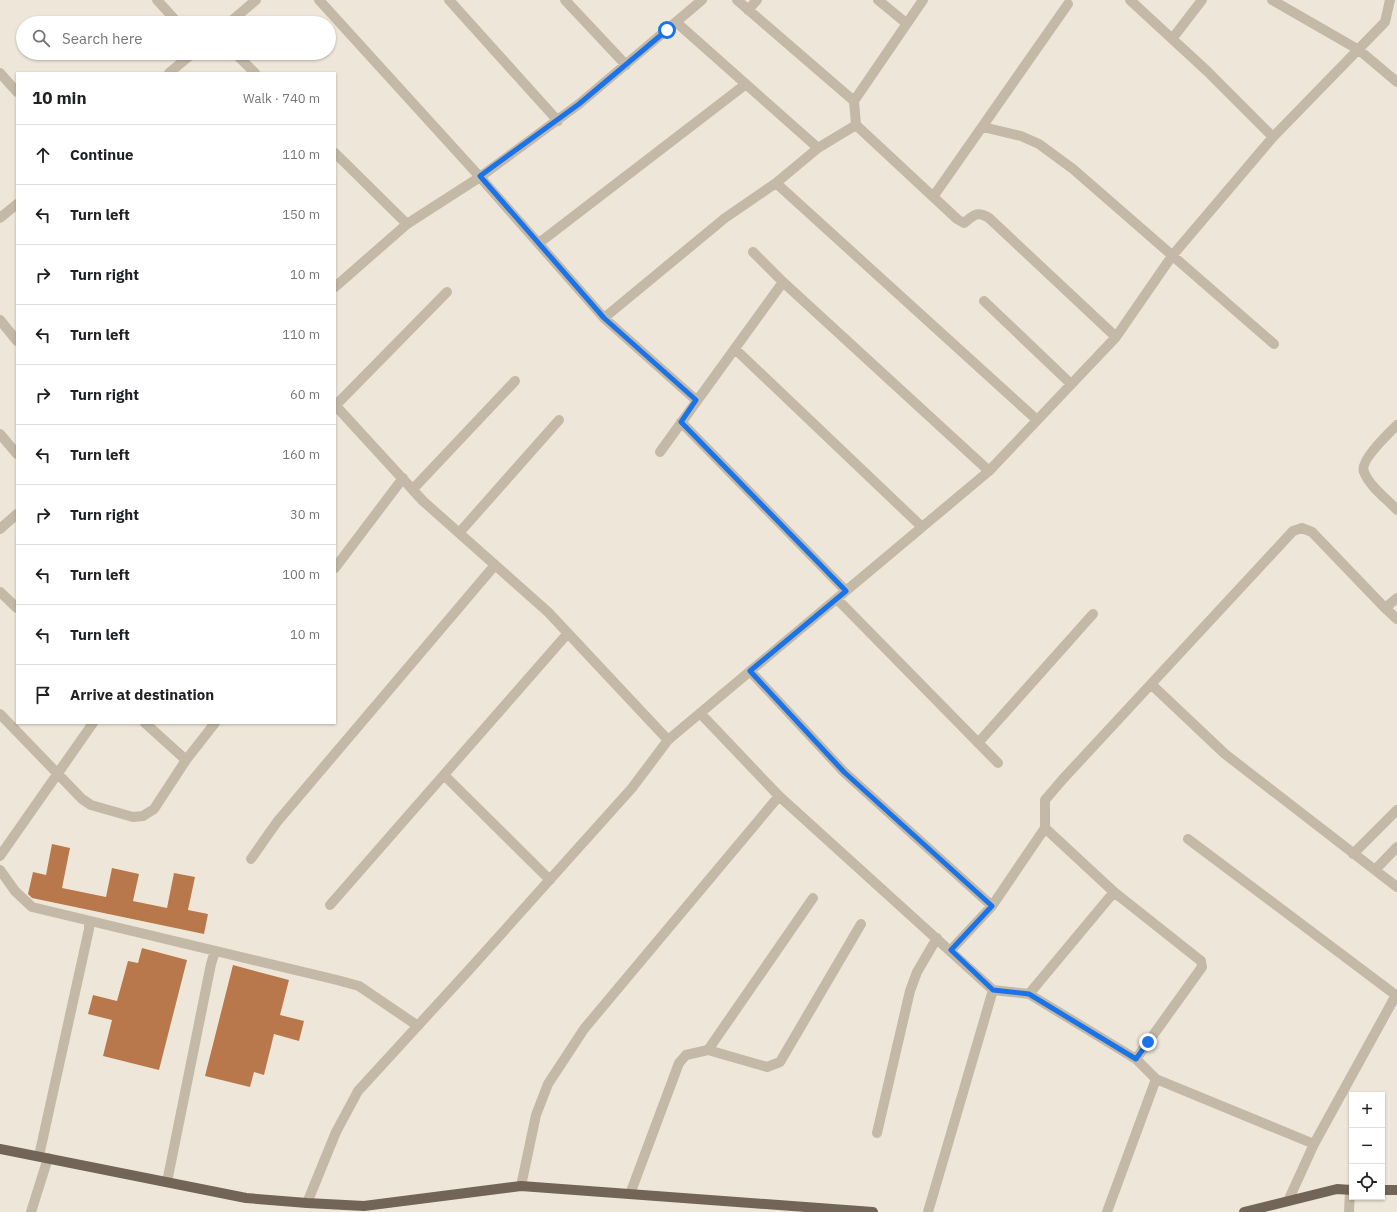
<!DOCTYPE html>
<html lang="en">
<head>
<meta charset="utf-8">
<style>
	body { margin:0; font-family:"IBM Plex Sans",sans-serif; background:#f2f2f2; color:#202124 }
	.controls { position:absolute; right:12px; bottom:12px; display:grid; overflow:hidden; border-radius:0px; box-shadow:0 1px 3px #0004 }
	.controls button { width:36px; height:36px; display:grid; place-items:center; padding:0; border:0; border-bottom:1px solid #e0e0e0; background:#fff; color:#202124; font:20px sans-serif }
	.stop { position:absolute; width:12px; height:12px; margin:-9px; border:3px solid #1a73e8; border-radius:50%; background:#fff }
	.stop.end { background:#1a73e8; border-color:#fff; box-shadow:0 1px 4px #0008 }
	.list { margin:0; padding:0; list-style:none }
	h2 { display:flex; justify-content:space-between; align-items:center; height:52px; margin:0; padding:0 16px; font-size:17px }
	h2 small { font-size:13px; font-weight:400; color:#757577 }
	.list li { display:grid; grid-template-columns:26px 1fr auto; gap:12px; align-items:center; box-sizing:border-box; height:60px; padding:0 16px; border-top:1px solid #e0e0e0 }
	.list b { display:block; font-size:15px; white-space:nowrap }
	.list em { font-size:13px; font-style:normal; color:#757577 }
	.icon { flex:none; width:22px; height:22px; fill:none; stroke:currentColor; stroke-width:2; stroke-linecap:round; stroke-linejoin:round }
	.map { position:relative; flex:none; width:1397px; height:1212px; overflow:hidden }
	.search { position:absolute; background:#fff; box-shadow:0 1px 3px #0004; left:16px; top:16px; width:320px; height:44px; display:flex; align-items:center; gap:10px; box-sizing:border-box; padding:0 14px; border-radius:22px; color:#757577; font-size:15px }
	.panel { position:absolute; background:#fff; box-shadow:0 1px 3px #0004; left:16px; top:72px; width:320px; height:652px; border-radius:0px }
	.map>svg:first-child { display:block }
	.building { fill:#b9784b }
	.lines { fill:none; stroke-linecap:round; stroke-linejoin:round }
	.minor { stroke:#c4b9a6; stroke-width:10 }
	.major { stroke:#726558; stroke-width:10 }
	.route { stroke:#1a73e8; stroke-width:5 }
</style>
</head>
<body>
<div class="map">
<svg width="1397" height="1212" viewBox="0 0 1397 1212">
	<rect width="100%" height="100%" fill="#eee7d9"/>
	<!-- building -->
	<path class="building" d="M52,844L70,848L62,888L106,897L112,868L139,874L133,901L167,908L174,873L195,877L188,910L208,914L204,934L32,898L28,894L33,872L46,875Z
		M142,948L187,960L159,1070L103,1056L112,1020L88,1014L93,995L117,1001L128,961L138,963Z
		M233,965L289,980L280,1015L304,1021L299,1041L274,1034L264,1075L254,1072L250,1087L205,1076Z"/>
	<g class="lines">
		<!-- minor -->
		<path class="minor" d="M157,0L178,23
			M319,0L480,177L604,318L696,400
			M449,0L558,121
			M565,0L626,65
			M737,0L854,101L856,125L957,219L964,223C973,216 977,210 989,218L1116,337
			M878,0L906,23
			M1130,0L1207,71L1273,137
			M1272,0L1359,50L1397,82
			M748,10L757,0
			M676,22L818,148
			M229,23L256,0
			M1172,39L1202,0
			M235,53L255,73
			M0,73L17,92
			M169,73L193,53
			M854,101L923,0
			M983,127L1021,136L1039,144L1073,169L1274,344
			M335,153L407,224
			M776,183L1037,420
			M933,197L1068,4
			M0,218L17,204
			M539,243L746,84
			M753,252L783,282L989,471
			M335,287L407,224L480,177L579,104L702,0
			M984,301L1071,384
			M604,318L725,218L776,183L818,148L856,125
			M0,320L17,341
			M735,349L922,527
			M335,406L447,292
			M681,422L846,591
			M1397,425C1389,433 1359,461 1364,472C1370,487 1387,499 1397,510
			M0,434L17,454
			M660,452L783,282
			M413,489L515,381
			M0,529L17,514
			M459,533L559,420
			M335,568L403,478
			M0,592L17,608
			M837,599L998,763
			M1385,608L1397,619
			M750,671L844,772L992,906
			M1152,685L1225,754L1397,887
			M700,713L779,796L993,990L928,1212
			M0,714L82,799L91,805L133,817L143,816L154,809L186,760L215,723
			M145,723L186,760
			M668,740L989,471L1116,337L1172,256L1273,137L1385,22L1390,0
			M978,743L1093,614
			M444,775L550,880
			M1045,828L1114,892L1201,961L1202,967L1136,1059
			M1188,839L1397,996
			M1353,854L1397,810
			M0,856L93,723
			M251,859L277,822L495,565
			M0,870L15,891L32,907L337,980L359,986L418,1026
			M1375,870L1397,847
			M330,905L568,633
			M951,950L992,906L1045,828V800L1063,779L1293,531L1302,528L1312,532L1385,608L1397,598
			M993,990L1029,994L1136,1059L1156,1079L1107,1212
			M1029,994L1114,892
			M708,1050L767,1067L780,1062L861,924
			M1156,1079L1314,1144
			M877,1133L910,991L917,972L937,938
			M39,1156L89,929V921
			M167,1182L211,964L215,951
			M521,1186L536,1115L548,1084L584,1029L779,796
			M630,1194L679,1063L686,1055L708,1050L813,898
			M1288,1201L1314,1144L1396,995
			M307,1203L336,1132L358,1091L468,971L632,788L668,740L548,612L423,501L335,405
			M31,1212L48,1158
			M1349,1212L1350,1190"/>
		<!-- major -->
		<path class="major" d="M0,1149L246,1198L307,1203L364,1206L521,1186L873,1212
			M1382,1190H1397
			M1244,1212L1337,1189L1352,1190"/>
	</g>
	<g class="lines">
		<!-- route -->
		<path class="route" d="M667,30L579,104L480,176L604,318L696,400L681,422L846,591L750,671L844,772L992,906L951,950L993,990L1029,994L1136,1059L1148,1042"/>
	</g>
</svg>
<div class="controls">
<button>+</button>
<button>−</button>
<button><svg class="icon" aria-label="locate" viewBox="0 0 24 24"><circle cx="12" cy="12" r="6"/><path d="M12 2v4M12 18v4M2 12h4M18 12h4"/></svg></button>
</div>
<div class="stop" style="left:667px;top:30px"></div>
<div class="stop end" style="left:1148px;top:1042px"></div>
<div class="search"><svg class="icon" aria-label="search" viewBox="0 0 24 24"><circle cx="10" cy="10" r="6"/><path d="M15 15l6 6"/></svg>Search here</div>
<section class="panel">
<h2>10 min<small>Walk · 740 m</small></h2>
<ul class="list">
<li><svg class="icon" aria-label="ahead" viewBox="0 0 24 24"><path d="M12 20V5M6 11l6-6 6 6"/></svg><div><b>Continue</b></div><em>110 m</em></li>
<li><svg class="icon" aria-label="left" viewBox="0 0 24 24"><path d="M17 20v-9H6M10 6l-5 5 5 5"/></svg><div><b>Turn left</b></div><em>150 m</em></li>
<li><svg class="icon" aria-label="right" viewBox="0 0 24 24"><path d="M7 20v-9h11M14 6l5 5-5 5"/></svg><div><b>Turn right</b></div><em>10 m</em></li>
<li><svg class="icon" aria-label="left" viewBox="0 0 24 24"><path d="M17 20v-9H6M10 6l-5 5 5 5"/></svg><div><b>Turn left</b></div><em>110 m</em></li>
<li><svg class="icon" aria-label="right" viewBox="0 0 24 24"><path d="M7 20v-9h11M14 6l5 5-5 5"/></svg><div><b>Turn right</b></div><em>60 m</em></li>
<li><svg class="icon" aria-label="left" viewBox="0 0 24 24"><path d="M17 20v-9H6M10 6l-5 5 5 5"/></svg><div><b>Turn left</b></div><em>160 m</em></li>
<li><svg class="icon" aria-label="right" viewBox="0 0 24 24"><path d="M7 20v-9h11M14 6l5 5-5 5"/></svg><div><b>Turn right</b></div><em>30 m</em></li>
<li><svg class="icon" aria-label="left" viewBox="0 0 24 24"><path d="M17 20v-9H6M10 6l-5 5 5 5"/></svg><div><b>Turn left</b></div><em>100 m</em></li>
<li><svg class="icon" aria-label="left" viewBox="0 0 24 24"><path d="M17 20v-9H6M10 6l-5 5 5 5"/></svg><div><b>Turn left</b></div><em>10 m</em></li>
<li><svg class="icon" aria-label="arrive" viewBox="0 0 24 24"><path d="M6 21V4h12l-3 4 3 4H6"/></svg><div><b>Arrive at destination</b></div></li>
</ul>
</section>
</div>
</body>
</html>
